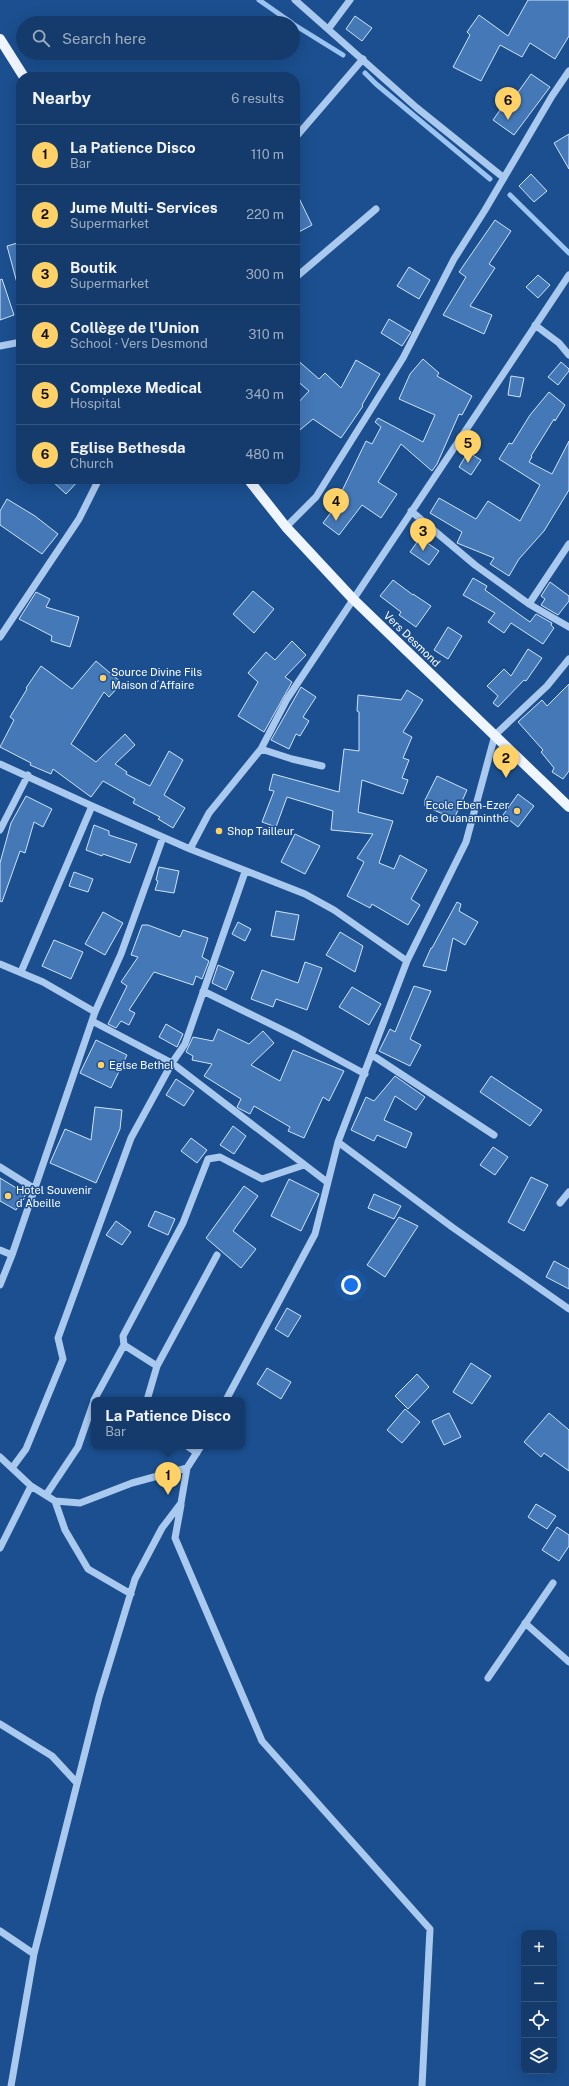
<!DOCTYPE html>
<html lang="en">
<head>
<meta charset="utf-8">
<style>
	body { margin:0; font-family:"Public Sans",sans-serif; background:#214673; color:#f1f3f6 }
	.controls { position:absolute; right:12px; bottom:12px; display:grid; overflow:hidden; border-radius:8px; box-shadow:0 4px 16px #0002 }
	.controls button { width:36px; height:36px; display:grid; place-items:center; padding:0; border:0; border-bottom:1px solid #33557e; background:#143b6b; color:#f1f3f6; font:20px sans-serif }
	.you { position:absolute; left:351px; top:1285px; width:14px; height:14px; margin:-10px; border:3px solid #fff; border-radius:50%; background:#1a73e8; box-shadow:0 0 0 6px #1a73e833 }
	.badge { display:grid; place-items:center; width:26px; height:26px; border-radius:50%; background:#ffd166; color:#111; font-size:13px; font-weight:700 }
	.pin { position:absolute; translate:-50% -33px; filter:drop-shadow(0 1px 2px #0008) }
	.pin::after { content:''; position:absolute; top:21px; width:14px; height:12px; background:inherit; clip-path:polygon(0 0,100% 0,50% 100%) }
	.popup { position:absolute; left:91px; top:1397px; width:154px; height:52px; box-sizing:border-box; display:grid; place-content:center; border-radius:8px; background:#143b6b; filter:drop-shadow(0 1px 3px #0005); font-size:13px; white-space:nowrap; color:#9dadc1 }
	.popup b { font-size:15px; color:#f1f3f6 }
	.popup::after { content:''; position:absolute; left:50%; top:100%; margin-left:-8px; border:8px solid transparent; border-top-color:#143b6b }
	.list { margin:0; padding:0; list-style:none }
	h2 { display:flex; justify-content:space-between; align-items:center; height:52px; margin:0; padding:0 16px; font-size:17px }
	h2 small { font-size:13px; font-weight:400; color:#9dadc1 }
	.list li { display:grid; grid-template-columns:26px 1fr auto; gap:12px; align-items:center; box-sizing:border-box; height:60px; padding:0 16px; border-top:1px solid #33557e }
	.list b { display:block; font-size:15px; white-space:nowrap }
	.list p { margin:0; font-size:13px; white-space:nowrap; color:#9dadc1 }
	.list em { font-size:13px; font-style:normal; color:#9dadc1 }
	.icon { flex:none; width:22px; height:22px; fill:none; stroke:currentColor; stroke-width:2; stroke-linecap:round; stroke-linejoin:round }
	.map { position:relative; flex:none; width:569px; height:2086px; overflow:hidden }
	.search { position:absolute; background:#143b6b; box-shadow:0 4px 16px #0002; left:16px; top:16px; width:284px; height:44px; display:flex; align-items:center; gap:10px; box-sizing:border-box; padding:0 14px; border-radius:22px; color:#9dadc1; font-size:15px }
	.panel { position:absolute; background:#143b6b; box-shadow:0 4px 16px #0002; left:16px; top:72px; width:284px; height:412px; border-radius:16px }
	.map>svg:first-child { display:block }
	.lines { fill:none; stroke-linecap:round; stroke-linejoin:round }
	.stream { stroke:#9cc4f0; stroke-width:5 }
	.building { fill:#4478b7; stroke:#cfe3fa }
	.minor { stroke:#a9c9ee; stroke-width:7 }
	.major { stroke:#f0f6ff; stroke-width:10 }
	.poi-dot { fill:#ffd166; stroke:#1b4f8f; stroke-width:1.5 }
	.labels { text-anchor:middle; stroke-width:3; stroke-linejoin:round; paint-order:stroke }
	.street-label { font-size:11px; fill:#fff; stroke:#1b4f8f }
	.poi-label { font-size:11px; fill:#fff; stroke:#1b4f8f; text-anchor:start }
</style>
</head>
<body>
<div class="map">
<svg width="569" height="2086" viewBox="0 0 569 2086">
	<rect width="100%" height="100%" fill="#1b4f8f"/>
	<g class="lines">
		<!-- stream -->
		<path class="stream" d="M259,0L292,23
			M293,24L343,55
			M365,73L376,84L490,179
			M510,195L569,253"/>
	</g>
	<!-- building -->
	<path class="building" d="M528,0H569V36L555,59L530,43L522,57L500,45L481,81L453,67L470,35L467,32L479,15L508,36Z
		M355,16L372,28L362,41L346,29Z
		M531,74L550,87L514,135L493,120L505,103L508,106Z
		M569,134V169L554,143Z
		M531,174L547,191L534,202L519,186Z
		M295,190L312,225L295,234Z
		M495,220L511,231L489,264L495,268L470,306L492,315L484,334L443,315L466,277L459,272Z
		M21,242V283H17L7,246Z
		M409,267L430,280L419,299L397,286Z
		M538,275L550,285L538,298L526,287Z
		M2,279L14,315L0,320V280Z
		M389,319L411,332L402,346L381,333Z
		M295,358L319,379L325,373L341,388L356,360L380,374L362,405L363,406L341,438L313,419L295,434V406L309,391L295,379Z
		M423,359L439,373L437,376L472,396L462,415L459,414L437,464L432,471L401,444L378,482L397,494L381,518L362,505L339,535L323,523L344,495L341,493L366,441L372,444L381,427L375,422L378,418L423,442L435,415L399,399L410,374Z
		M561,362L569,369V371L558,385L548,377Z
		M511,376L524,378L520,397L508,395Z
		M549,392L565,405L555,421L554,419L531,456L532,457L529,462L552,474L569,441V490L544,531L519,559L509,576L490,564L494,558L457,543L462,532L430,513L439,498L476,519L488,501L520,521L540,485L499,459L509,443L512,444L530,415Z
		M468,452L481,460L471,475L459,467Z
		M50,479H80L66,494Z
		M7,499L35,516L58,534L42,554L0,525V511Z
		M420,538L439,551L429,565L410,552Z
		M473,578L487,586L485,590L530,622L536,614L552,623L551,625L554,628L543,644L511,623L504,633L488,622L495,613L463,595Z
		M393,580L413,595V594L431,606L416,627L399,615L401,612L380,596Z
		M550,582L569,596V601L558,615L541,605L545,599L541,596Z
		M253,591L274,609L254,633L233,614Z
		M36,592L50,599L46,607L79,617L70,647L51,641L52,636L19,619Z
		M448,627L462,636L448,659L434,650Z
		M292,641L306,655L285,677L292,682L264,732L238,716L258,682L248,673L266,652L275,660Z
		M528,649L542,658L526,681L524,680L498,707L493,703L498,696L487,686L504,669L511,676Z
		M96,661L122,683L109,697L104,692L71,744L96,762L125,734L135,745L115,764L127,772L126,774L150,786L169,751L183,760L164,795L185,808L173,828L158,819L160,817L133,803L135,799L103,781L91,797L53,769L51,774L30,765L31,763L0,747L14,720L10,717L27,689L26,688L41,666L72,689Z
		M569,684V771L563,779L552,772L554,768L541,752L543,750L518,722L542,700L547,706Z
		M301,687L316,697L303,717L309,721L300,736L296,734L289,749L271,740Z
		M407,690L423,700L403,732L412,737L403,758L409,760L402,778L408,780L403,794L362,780L358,812L393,821L379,863L394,869L400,855L427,870L411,899L420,905L408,925L372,904L370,908L347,896L364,862L357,858L373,834L331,830L333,811L287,797L276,827L262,822L274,791L269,790L273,774L339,792L344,749L359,751V712L357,711L358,695L401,700Z
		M437,776L467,790L454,819L425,806V800Z
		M518,794L534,806L518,827L503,815Z
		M26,796L52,809L43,827L34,822L25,853L20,851L2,902L0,901V863L11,823Z
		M94,825L109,831V835L137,844L130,863L103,854L102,856L86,850Z
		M295,834L320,846L305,874L281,862Z
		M159,867L179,871L174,893L155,890L158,881L156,880Z
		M74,872L93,879L88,892L69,886Z
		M457,902L461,904L459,911L478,922L465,945L453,938L446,971L423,966L431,948H432Z
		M276,911L299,915L294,940L271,936Z
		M103,912L123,923L105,955L85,944Z
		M238,922L251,929L245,941L232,934Z
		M142,925H148L180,937L183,930L208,938L202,957L209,961L202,979L196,976L193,985L154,972L129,1010L135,1013L129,1025L121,1021L116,1028L108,1024L127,986L121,982L138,957L131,955Z
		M340,932L363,946L355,972L326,955Z
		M54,940L83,952L71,979L42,966Z
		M305,962L322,968L307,1010L276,999L273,1007L251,999L262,970L298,983Z
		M218,965L234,972L226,990L212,983Z
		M414,986L431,991L410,1039L421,1045L410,1066L379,1051L390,1029L395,1032Z
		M352,987L381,1004L369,1025L339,1007Z
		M166,1024L183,1034L177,1047L159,1037Z
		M218,1029L249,1044L263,1031L274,1043L251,1065L280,1081L293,1050L344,1071L329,1101L323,1097L304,1138L288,1131L290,1127L254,1106L250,1114L238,1108L237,1107L241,1099L204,1076L212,1064L192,1060L193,1056L186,1052L193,1037L213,1041Z
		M96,1040L127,1055L111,1088L80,1073Z
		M395,1076L425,1097L416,1110L395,1096L384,1120L412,1133L406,1148L377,1135L374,1141L351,1130L366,1097L374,1101Z
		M491,1076L542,1110L530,1126L480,1092Z
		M176,1079L194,1091L184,1106L166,1095Z
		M95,1107L122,1110L120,1129L96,1183L50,1163L65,1129L91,1140Z
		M233,1126L246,1136L234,1154L220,1145Z
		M191,1138L207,1150L197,1163L181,1151Z
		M493,1147L508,1157L495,1175L480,1165Z
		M531,1177L548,1185L524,1231L508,1222Z
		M0,1178L26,1194L16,1210L0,1201Z
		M289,1179L319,1194L301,1231L271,1216Z
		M244,1186L258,1196L233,1231L256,1249L241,1268L206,1238Z
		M374,1194L401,1206L394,1219L368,1208Z
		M155,1211L175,1219L168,1235L148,1226Z
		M399,1217L418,1226L385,1277L367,1265Z
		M116,1221L131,1232L122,1245L106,1235Z
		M554,1261L569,1269V1289L546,1277Z
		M287,1308L301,1316L288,1337L275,1329Z
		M471,1363L491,1376L472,1404L453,1392Z
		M267,1368L291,1382L281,1399L257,1384Z
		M417,1374L429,1387L408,1409L395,1396Z
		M405,1409L420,1422L402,1443L387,1430Z
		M449,1413L461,1437L444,1445L432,1421Z
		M549,1413L569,1430V1471L544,1453L541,1457L524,1442Z
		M536,1504L556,1516L547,1529L528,1517Z
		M557,1527L569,1535V1546L559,1561L542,1550Z"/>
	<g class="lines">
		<!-- minor -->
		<path class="minor" d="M295,0L417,108L504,178
			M329,28L350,0
			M295,138L363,59
			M295,278L376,209
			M535,325L559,343L569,355
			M0,346L21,342
			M411,511L475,565L529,604L569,627
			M286,527L316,497L403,358L454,259L485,210L552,96L569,71
			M529,604L569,544
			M0,637L79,519L99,479
			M0,764L92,806L190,849L305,894L334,910L407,961
			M322,766L292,759L261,749L287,699L569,275
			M0,830L28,775
			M190,849L209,813L261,749
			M0,964L43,982L95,1012
			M21,972L92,806
			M203,991L297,1037L365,1074
			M92,1021L172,1063L327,1182
			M372,1055L494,1135
			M338,1142L452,1227L569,1309
			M0,1167L35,1189
			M560,1203L569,1192
			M0,1250L12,1255
			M0,1285L12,1255L95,1012L121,954L163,837
			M124,1345L157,1366
			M94,1400L124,1345L123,1336L183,1223L208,1159L220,1157L262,1179L304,1165
			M147,1400L157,1366L217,1255
			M226,1400L315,1234L338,1142L407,961L466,842L495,735L547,686L569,659
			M187,1446L197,1453
			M0,1457L31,1486L55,1501L80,1503L132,1483L187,1468
			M12,1468L26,1449L63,1359L58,1338L131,1138L172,1063L185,1044L245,872
			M46,1495L78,1447L94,1401
			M55,1501L65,1530L88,1569L131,1594
			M181,1505L175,1538L262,1741L430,1929L422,2086
			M0,1548L31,1486
			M525,1623L569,1662
			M488,1678L553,1583
			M0,1724L52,1756L77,1783
			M0,1931L34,1954
			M11,2086L34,1954L99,1697L135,1579L162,1528L181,1503L187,1468L201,1446"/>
		<!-- major -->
		<path class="major" d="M0,39L24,77
			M248,479L286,527L353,599L569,807"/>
	</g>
	<!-- markers -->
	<g class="poi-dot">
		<circle cx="103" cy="678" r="4"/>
		<circle cx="517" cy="811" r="4"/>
		<circle cx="219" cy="831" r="4"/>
		<circle cx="101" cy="1065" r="4"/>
		<circle cx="8" cy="1196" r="4"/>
	</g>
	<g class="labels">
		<!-- street labels -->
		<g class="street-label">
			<text transform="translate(412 639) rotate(44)" y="4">Vers Desmond</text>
		</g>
		<!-- poi labels -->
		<g class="poi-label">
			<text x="111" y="676">Source Divine Fils<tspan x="111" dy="13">Maison d´Affaire</tspan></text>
			<text x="509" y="809" text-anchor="end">Ecole Eben-Ezer<tspan x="509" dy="13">de Ouanaminthe</tspan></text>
			<text x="227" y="835">Shop Tailleur</text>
			<text x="109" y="1069">Eglse Bethel</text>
			<text x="16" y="1194">Hotel Souvenir<tspan x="16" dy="13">d´Abeille</tspan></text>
		</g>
	</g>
</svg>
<div class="controls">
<button>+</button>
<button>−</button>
<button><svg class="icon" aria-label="locate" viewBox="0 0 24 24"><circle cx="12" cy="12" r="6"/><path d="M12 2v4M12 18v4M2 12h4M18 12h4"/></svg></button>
<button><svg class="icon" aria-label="layers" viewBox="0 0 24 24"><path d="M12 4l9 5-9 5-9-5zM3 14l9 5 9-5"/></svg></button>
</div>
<div class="you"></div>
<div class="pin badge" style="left:168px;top:1495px">1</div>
<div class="popup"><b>La Patience Disco</b>Bar</div>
<div class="pin badge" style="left:506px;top:778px">2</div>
<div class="pin badge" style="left:423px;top:551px">3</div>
<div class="pin badge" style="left:336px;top:521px">4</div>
<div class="pin badge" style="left:468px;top:463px">5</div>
<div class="pin badge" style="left:508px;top:120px">6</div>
<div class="search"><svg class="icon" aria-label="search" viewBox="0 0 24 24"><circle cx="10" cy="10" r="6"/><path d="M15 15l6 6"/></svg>Search here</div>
<section class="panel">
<h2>Nearby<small>6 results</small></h2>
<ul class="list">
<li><span class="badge">1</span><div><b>La Patience Disco</b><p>Bar</p></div><em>110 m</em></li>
<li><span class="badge">2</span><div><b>Jume Multi- Services</b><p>Supermarket</p></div><em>220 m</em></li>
<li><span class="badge">3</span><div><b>Boutik</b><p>Supermarket</p></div><em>300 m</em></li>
<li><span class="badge">4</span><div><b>Collège de l'Union</b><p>School · Vers Desmond</p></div><em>310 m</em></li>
<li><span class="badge">5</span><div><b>Complexe Medical</b><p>Hospital</p></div><em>340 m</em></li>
<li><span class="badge">6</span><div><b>Eglise Bethesda</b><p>Church</p></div><em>480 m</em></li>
</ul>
</section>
</div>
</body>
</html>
